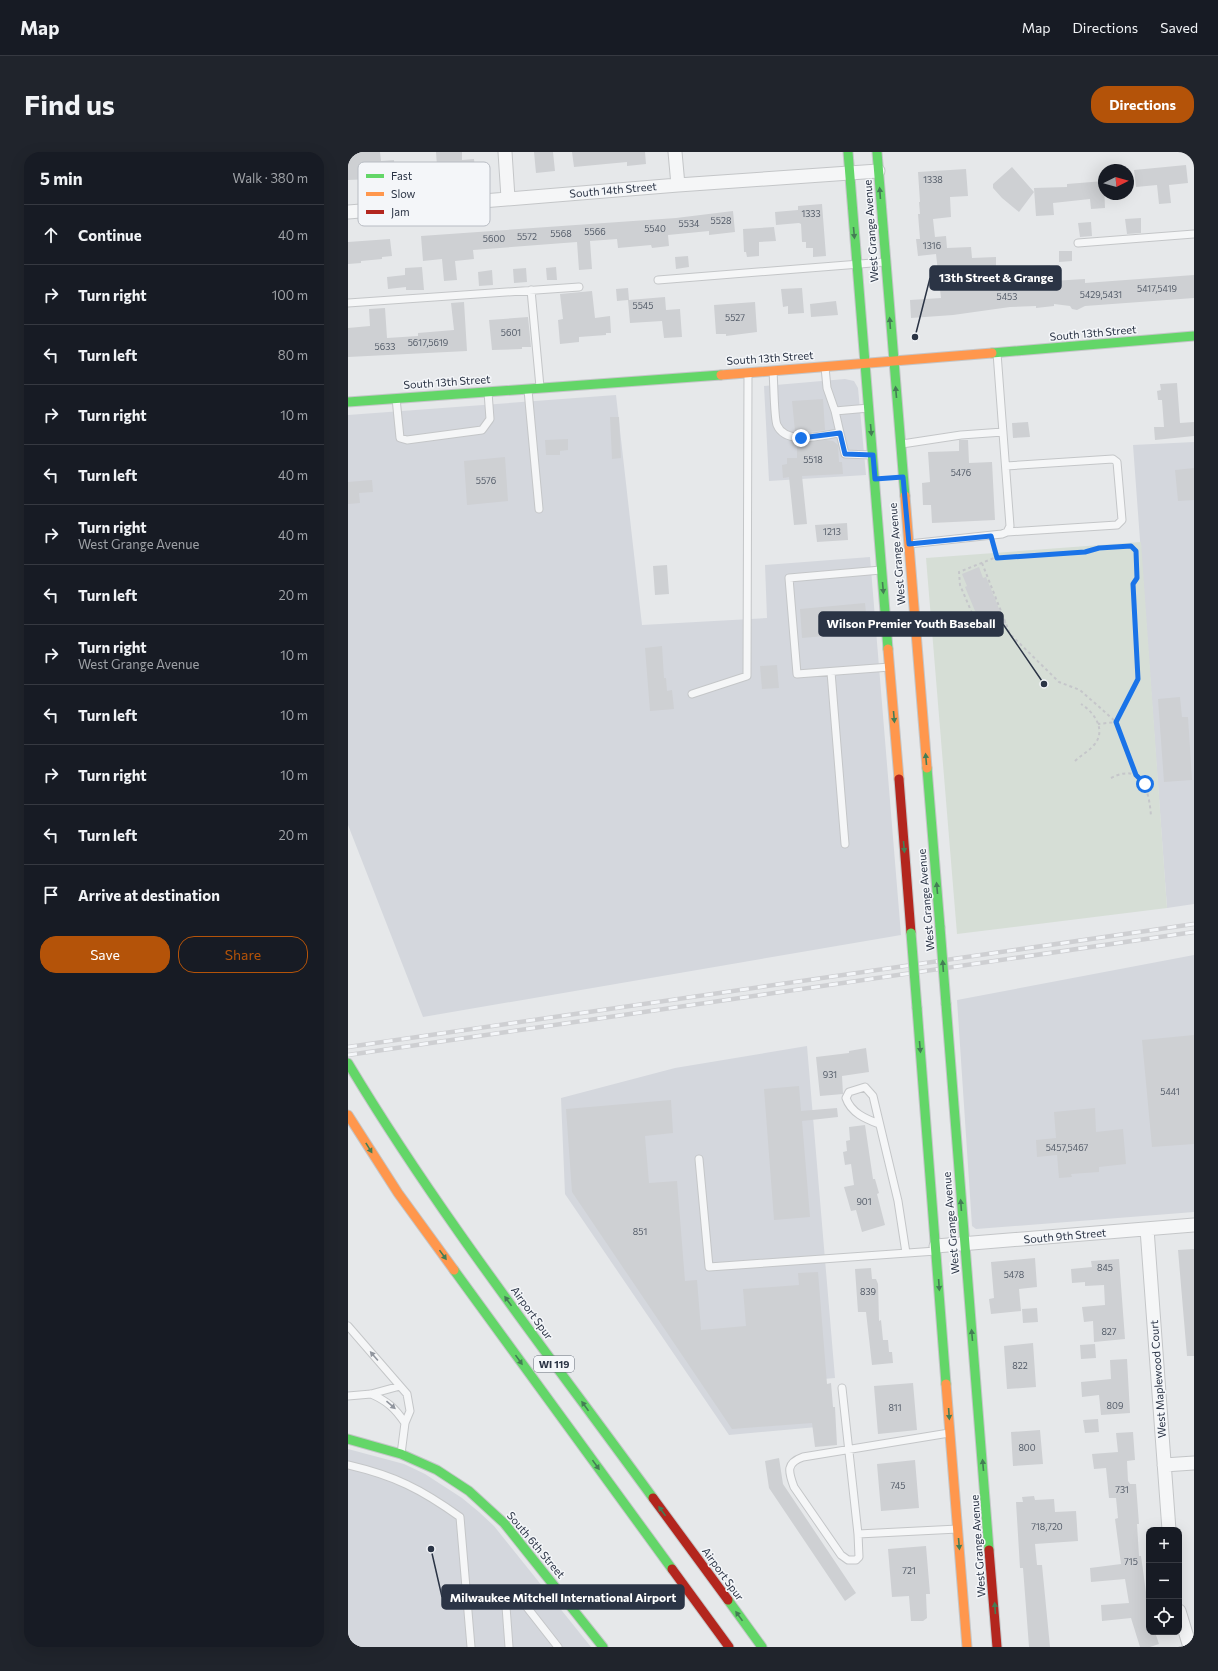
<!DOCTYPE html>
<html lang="en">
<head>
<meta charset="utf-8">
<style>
	body { margin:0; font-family:Commissioner,sans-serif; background:#20242c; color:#f1f3f6 }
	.controls { position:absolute; right:12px; bottom:12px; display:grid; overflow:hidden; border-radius:8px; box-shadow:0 4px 16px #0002 }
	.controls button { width:36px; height:36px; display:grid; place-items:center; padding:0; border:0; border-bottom:1px solid #363941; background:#171b24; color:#f1f3f6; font:20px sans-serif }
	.compass { position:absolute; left:750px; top:12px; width:36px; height:36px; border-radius:50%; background:#171b24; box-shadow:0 4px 16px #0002; rotate:85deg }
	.stop { position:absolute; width:12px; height:12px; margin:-9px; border:3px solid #1a73e8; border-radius:50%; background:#fff }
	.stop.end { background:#1a73e8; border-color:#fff; box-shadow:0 1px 4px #0008 }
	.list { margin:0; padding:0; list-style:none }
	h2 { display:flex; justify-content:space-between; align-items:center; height:52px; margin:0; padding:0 16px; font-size:17px }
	h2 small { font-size:13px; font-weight:400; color:#9ea1a6 }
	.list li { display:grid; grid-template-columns:26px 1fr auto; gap:12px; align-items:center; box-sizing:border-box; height:60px; padding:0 16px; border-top:1px solid #363941 }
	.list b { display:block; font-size:15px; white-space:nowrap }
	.list p { margin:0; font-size:13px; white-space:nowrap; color:#9ea1a6 }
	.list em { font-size:13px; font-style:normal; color:#9ea1a6 }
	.actions { display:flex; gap:8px; padding:12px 16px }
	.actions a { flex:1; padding:9px 0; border:1px solid #b45309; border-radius:16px; text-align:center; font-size:14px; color:#b45309 }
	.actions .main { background:#b45309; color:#fff }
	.icon { flex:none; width:22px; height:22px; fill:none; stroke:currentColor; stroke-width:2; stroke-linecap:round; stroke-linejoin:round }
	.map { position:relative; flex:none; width:846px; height:1495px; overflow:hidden; border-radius:16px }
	header { display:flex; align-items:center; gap:24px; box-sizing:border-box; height:56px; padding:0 20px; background:#171b24; border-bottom:1px solid #363941 }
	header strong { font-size:19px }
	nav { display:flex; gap:22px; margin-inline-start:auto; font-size:14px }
	.intro { display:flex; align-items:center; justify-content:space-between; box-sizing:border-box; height:96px; padding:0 24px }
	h1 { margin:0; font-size:28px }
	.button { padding:10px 18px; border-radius:16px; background:#b45309; color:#fff; font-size:14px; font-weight:700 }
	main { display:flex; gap:24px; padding:0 24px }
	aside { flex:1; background:#171b24; border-radius:16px; box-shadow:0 4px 16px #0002 }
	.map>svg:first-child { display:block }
	.built { fill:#d4d7dd }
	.green { fill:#d6ded6 }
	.building { fill:#ced0d3 }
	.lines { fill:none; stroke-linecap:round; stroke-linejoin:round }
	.lane-casing { stroke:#c4c6c8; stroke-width:9 }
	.street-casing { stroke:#c4c6c8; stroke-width:15 }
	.fast-casing { stroke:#c4c6c8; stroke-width:11 }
	.slow-casing { stroke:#c4c6c8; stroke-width:11 }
	.jam-casing { stroke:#c4c6c8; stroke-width:11 }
	.path { stroke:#c5c6ca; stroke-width:2; stroke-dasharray:3 3; stroke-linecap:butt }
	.lane { stroke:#f5f6f7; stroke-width:7 }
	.street { stroke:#f5f6f7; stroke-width:13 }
	.fast { stroke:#63d668; stroke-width:9 }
	.slow { stroke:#ff974d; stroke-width:9 }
	.jam { stroke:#b3261e; stroke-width:9 }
	.rail-casing { stroke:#cecfd2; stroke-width:4.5 }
	.rail { stroke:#f4f6f9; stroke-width:3; stroke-dasharray:9; stroke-linecap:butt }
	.fast-bridge-casing { stroke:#c4c6c8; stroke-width:11; stroke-linecap:butt }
	.fast-bridge { stroke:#63d668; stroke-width:9 }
	.oneway { fill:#447d55 }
	.oneway2 { fill:#90959e }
	.route { stroke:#1a73e8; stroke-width:5 }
	.labels { text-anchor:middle; stroke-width:3; stroke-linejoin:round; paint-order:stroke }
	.number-label { font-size:9px; fill:#545c69 }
	.shield { fill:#f4f6f9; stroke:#676e7b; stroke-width:1 }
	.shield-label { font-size:10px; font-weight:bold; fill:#2b3445 }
	.street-label { font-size:11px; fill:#2b3445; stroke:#f4f6f9 }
	.key { fill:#f4f6f9; stroke:#b8bcc3; stroke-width:1 }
	.key-label { font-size:11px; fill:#2b3445 }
	.leader { fill:none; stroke:#2b3445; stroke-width:1.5 }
	.callout-dot { fill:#2b3445; stroke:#f4f6f9; stroke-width:1.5 }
	.callout { fill:#2b3445; stroke:#2b3445; stroke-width:1.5 }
	.callout-label { font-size:12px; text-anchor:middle; font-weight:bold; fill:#fff }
</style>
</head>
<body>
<header>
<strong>Map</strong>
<nav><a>Map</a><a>Directions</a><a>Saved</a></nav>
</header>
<div class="intro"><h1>Find us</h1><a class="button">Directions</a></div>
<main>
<aside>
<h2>5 min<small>Walk · 380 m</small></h2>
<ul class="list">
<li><svg class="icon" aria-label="ahead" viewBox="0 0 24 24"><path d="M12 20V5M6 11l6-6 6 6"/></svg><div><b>Continue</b></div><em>40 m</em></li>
<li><svg class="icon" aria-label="right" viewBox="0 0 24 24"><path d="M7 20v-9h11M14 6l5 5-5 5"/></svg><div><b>Turn right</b></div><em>100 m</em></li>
<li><svg class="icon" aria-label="left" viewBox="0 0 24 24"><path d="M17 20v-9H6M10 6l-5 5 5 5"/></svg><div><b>Turn left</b></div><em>80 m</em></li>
<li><svg class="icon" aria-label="right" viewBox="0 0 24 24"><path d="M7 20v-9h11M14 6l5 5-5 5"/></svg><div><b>Turn right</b></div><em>10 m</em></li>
<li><svg class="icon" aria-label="left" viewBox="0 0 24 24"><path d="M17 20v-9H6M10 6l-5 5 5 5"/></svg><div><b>Turn left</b></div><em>40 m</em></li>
<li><svg class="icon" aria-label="right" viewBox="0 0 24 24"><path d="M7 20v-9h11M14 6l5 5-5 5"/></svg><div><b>Turn right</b><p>West Grange Avenue</p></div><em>40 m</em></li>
<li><svg class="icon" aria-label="left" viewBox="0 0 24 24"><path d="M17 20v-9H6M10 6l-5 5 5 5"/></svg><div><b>Turn left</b></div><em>20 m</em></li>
<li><svg class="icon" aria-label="right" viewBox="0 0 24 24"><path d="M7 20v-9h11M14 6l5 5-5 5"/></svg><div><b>Turn right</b><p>West Grange Avenue</p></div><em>10 m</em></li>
<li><svg class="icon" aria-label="left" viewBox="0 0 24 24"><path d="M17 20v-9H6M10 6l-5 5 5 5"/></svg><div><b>Turn left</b></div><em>10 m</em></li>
<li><svg class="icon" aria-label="right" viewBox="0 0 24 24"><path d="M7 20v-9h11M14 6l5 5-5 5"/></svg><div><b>Turn right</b></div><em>10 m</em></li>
<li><svg class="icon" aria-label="left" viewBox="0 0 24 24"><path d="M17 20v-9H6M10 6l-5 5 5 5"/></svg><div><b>Turn left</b></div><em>20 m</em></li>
<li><svg class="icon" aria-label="arrive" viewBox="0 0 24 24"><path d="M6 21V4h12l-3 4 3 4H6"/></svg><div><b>Arrive at destination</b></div></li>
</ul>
<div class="actions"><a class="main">Save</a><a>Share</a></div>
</aside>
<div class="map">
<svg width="846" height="1495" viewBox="0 0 846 1495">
	<rect width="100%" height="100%" fill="#e6e8ea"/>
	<!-- built -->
	<path class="built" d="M497,227L506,229L510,236L518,323L421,329L416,234Z
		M268,243L294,473L419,466L417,413L522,405L553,783L75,865L0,673V263Z
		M846,290V752L819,756L785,293Z
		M846,803V1060L628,1077L624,1074L609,848Z
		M459,894L487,1226L464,1228L469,1275L381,1283L217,1042L213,946L327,916Z
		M0,1297L56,1312L77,1322L114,1346L131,1360L146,1374L243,1495H0Z"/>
	<!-- green -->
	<path class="green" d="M793,390L819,756L609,782L578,406Z"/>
	<!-- building -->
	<path class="building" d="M0,0H32L33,9L46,8L47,26L0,28Z
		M88,0H114V8L126,7L128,25L90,28Z
		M186,0H205L207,19L188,21Z
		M224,0H297L298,12L279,14V10L226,15Z
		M838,13L840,31L821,33L823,51L811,52L809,33L788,35L786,18Z
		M664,15L686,40L671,60L654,46L645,36V32Z
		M618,17L620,44L602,45L603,65L585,67L587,85L598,84L599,96L623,95L624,106L648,105V115H652L653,126L659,125L660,133L685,131L684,114L702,113L704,129L737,127V131L846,123V146L737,154L729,158L724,157L722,154L706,152V154L688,156V154L662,155L605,163L563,166L562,148L593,146L588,102L570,104L568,87H572L570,62H572L571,50H572L570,20Z
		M756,29L757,56L743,57L742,47L705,51L706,63L688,64L686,36L719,35V32Z
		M474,52L478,104L465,105V96H458V90H454L453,72L451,71L428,73L427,60L450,58V54Z
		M385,59L387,80L361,83V79L320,83L321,94L304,96L303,93L270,96L269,87L242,89L244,117L231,118L229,90L125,98L126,107L107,109L109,128L96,129L94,107L75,109L73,84L328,66Z
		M793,66V81L779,82L777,67Z
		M743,70L744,84L732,85L730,71Z
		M426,75L428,89L411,90V104L399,105L398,100H396L395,77Z
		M42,87L44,104L34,105V107L13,109V111L0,112V90Z
		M711,99H724V109L711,110Z
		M340,104L341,115L328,117L327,105Z
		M74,115L76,138H58V135L40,137L39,125L57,123V116Z
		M208,115L209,128H199L198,116Z
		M178,116L179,130L166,131L165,117Z
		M144,118L145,133L131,134L130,120Z
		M280,136L281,148L317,145L318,158L332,157L334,185L316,186L314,169L282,171L280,148L269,149L268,137Z
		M454,136L456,161L440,162V154L435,155L433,137Z
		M244,139L247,166L262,164L263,181H258V183L231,185V190L212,192L210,168L215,167L212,142Z
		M488,149L490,163L463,165L462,152Z
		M116,150L119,199L0,205V176L22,174L21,157L37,156L39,186L70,184V181L106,178L103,151Z
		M407,150L409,180L378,184V182H368L366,153Z
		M180,165L183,195H174V197L144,198L141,168Z
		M829,231L832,271L846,270V284L807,288L806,275H816L814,248H810L809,239L813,238L812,232Z
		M475,247L477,278L460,280L462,278L447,279L444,249Z
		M262,265H271L273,306L264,307Z
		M680,270L682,285L665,286L664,271Z
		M220,287V298L212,299V303H198L197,288Z
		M478,288L485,289L490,293L491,310H494L495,322L454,324L459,372L446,373L441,325L435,326L434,313L439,312V306H449V295L452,290Z
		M611,288H620L621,311L644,310L647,368L584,371L583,353H575L574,331L582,330L580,300L611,299Z
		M157,305L160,349L119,353L116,309Z
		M846,316V348L830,349L827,318Z
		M24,328L25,340L11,341L12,351L0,352V330Z
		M499,371L500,388L469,390L467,373Z
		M319,413L321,442L307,443L305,414Z
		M631,415L635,426L638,425L656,469L635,478L617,435L619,434L614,422Z
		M517,451L520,480L454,486L452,457Z
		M314,494L316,526H318L319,539L324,538L326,557L302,559L297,496Z
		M429,513L431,536L414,537L412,514Z
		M832,545L834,565H840L844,628L816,630L810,547Z
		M846,883V992L804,995L794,888Z
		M518,896L521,920L494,924L495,942L472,944L468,905L501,901V899Z
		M451,934L453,959L489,956L490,965L454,969L462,1065L426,1068L416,937Z
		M323,948L325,981L297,984L301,1031L329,1029L337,1129L349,1128L353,1178L398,1174L395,1137L451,1133L450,1121L470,1120L479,1232L483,1231L485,1255H487L489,1293L467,1295L464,1271L384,1277L224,1040L218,957Z
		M747,956L748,980L775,977L778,1012L751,1015V1020L723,1022L724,1025L711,1026L709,1003L689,1005L688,988L708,986L706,960Z
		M517,973L525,1027H527L531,1041L529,1042L537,1073L514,1080L508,1058L503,1059L496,1035L506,1033L503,1012L497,1013L495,1000L499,999L498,989L502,988L501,975Z
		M846,1097V1204H839L830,1098Z
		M687,1106L689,1135L671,1137L673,1159L643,1162L641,1147L646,1146L643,1110Z
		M771,1107L777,1187L746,1190L745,1169L736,1170L734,1155L757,1153L756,1133L737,1134V1130L724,1131L723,1117L744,1115L743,1109Z
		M523,1116L524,1127H528L530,1132L531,1169L533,1168L535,1188H540L541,1200H544L545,1211L524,1213L518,1160H510L507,1117Z
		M689,1156L690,1170L675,1171L674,1157Z
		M685,1191L688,1235L659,1237L656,1194Z
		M747,1192L748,1206L733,1207L732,1193Z
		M779,1207L782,1261L753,1263L751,1243L734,1245L733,1230L763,1227L762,1208Z
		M565,1231L569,1278L530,1282L526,1234Z
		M750,1267L751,1280L737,1281L735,1268Z
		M692,1278L695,1312L665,1314L663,1280Z
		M785,1280L787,1308L779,1309L780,1329L782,1332H788L791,1372H789L791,1404H793L801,1462V1480H807L811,1492L802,1495H792L783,1466L754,1469L753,1453L781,1451L777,1427L743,1430L742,1416L773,1412L767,1367L770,1366L768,1346H761L758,1316L746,1317L744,1302L770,1300L768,1281Z
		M431,1306L435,1332L508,1441L497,1449L421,1336L417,1309Z
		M567,1308L571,1356L533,1359L529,1312Z
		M686,1344L687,1348L706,1347L707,1360L728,1359L730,1389L687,1392L689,1413H694L702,1495H681L675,1416H672L668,1350H675L674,1345Z
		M578,1394L582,1442H578L579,1466L575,1469H563L561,1444L544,1445L540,1397Z"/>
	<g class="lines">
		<!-- lane casing -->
		<g class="lane-casing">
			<path id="lane" d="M730,91L846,82
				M310,128L537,110
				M183,138L192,235
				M0,151L231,135
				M477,215L479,236L487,259
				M425,220C426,230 426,266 429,273C438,294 474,283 492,281L497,302L523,303
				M180,238L191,357
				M48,246L52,286L59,288L134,278L142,267L140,240
				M492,281L487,259L521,256
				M554,292L613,283L655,280
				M658,314L765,307L769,310L774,368L769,373L659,380
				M561,392L654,382L659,380L662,374L649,201
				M533,418L441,426L449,522L542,515
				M483,520L497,692
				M344,542L399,524L400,222
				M531,972C518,967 503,961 498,946L501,940L517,935L525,944L550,1049L558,1101
				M351,1007L361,1115L588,1099
				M0,1174L59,1242L62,1259L57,1271L53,1302
				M494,1236L510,1382
				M23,1242C39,1249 47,1256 57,1271
				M0,1244L23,1242L52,1234
				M601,1281L455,1305C438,1311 440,1319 446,1335L493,1403L500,1408H508L511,1405L510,1382L610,1377
				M0,1313C47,1324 73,1337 112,1365L123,1495
				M161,1495L157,1441L167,1440L210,1495"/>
		</g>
		<!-- street casing -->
		<g class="street-casing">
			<path id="street" d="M157,0L160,46
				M327,0L330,33
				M0,60L330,33L530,19
				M799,1077L821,1378
				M588,1094L846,1073
				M816,1313L846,1311
				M831,1459L842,1495"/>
		</g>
		<!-- fast casing -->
		<g class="fast-casing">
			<path id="fast" d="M500,0L540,497
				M529,0L557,344
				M644,201L846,184
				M0,250L373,223
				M579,616L592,775
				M598,852L641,1398
				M569,856L598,1232
				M0,911C91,1063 201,1203 305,1346
				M106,1118L324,1417
				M0,1287L53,1302L89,1318L121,1339L156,1371L255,1495
				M380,1448L414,1495"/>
		</g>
		<!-- slow casing -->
		<g class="slow-casing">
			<path id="slow" d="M373,223L644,201
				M557,344L579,616
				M540,497L551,627
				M0,963L50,1041L106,1118
				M598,1232L619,1495"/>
		</g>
		<!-- jam casing -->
		<g class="jam-casing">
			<path id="jam" d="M551,627L563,781
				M305,1346L380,1448
				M641,1398L649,1495
				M324,1417L381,1495"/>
		</g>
		<!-- path -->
		<path class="path" d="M645,392L649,406
			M634,411L662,482L711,530L732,538L768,570L788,623
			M658,470L632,480L612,433L611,420L646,406L737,400L751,396L783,394L788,399L789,426L785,432L790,527L768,570L750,572
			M727,609C733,603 740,600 746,593C759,578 746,560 733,552
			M763,626C794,610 801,638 803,664"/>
		<!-- lane -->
		<use href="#lane" class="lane"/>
		<!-- street -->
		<use href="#street" class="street"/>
		<!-- fast -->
		<use href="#fast" class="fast"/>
		<!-- slow -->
		<use href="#slow" class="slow"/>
		<!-- jam -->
		<use href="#jam" class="jam"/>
		<!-- rail casing -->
		<g class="rail-casing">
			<path id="rail" d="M0,895L846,772
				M0,903L846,780"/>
		</g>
		<!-- rail -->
		<use href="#rail" class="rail"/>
		<!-- fast-bridge casing -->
		<g class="fast-bridge-casing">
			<path id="fast-bridge" d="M592,775L598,852
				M563,781L569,856"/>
		</g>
		<!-- fast-bridge -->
		<use href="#fast-bridge" class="fast-bridge"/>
	</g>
	<!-- one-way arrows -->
	<defs><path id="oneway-solid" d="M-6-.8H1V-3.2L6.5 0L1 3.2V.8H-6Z"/></defs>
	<g class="oneway">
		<use href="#oneway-solid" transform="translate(532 41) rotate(-94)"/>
		<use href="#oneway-solid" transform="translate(506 81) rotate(85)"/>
		<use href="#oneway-solid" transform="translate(542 171) rotate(-94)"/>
		<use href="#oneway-solid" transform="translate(548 240) rotate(-95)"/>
		<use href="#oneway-solid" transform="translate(523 278) rotate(85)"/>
		<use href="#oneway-solid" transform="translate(535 436) rotate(85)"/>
		<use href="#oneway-solid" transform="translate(546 565) rotate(85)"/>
		<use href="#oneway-solid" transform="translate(578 607) rotate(-95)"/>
		<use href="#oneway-solid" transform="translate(556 695) rotate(85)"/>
		<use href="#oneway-solid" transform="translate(589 736) rotate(-95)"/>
		<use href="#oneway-solid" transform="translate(595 814) rotate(-94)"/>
		<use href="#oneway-solid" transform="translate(572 895) rotate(85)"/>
		<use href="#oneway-solid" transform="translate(21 996) rotate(58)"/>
		<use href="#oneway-solid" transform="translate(613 1053) rotate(-94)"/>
		<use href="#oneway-solid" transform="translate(95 1103) rotate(54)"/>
		<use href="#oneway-solid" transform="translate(591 1133) rotate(86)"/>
		<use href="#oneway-solid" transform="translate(160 1149) rotate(-126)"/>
		<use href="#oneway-solid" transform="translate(624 1183) rotate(-95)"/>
		<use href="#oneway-solid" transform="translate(171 1208) rotate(54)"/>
		<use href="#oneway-solid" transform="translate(237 1254) rotate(-126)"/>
		<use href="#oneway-solid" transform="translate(601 1262) rotate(86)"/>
		<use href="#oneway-solid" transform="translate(248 1313) rotate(54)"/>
		<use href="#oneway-solid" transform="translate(635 1313) rotate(-95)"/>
		<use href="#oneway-solid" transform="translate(314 1359) rotate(-126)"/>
		<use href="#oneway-solid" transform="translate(611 1392) rotate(85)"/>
		<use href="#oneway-solid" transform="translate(647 1456) rotate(-94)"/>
		<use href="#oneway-solid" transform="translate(391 1464) rotate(-126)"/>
	</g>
	<g class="oneway2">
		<use href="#oneway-solid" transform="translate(26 1204) rotate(-131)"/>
		<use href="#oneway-solid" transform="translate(43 1253) rotate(41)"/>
	</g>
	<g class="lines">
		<!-- route -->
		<path class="route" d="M453,286L492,281L497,302L525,303L527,327L555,325L561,392L643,384L649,406L737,400L751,396L783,394L788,399L789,426L785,432L790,527L768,570L788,623L797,632"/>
	</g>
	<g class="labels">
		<!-- number labels -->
		<g class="number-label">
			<text x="585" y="31">1338</text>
			<text x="463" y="65">1333</text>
			<text x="373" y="72">5528</text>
			<text x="341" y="75">5534</text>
			<text x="307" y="80">5540</text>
			<text x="247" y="83">5566</text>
			<text x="213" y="85">5568</text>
			<text x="179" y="88">5572</text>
			<text x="146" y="90">5600</text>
			<text x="584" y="97">1316</text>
			<text x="809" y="140">5417,5419</text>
			<text x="753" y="146">5429,5431</text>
			<text x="659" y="148">5453</text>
			<text x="295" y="157">5545</text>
			<text x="387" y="169">5527</text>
			<text x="163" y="184">5601</text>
			<text x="80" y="194">5617,5619</text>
			<text x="37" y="198">5633</text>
			<text x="465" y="311">5518</text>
			<text x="613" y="324">5476</text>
			<text x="138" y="332">5576</text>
			<text x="484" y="383">1213</text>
			<text x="482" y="926">931</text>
			<text x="822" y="943">5441</text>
			<text x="719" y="999">5457,5467</text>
			<text x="516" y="1053">901</text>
			<text x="292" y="1083">851</text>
			<text x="757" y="1119">845</text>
			<text x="666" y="1126">5478</text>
			<text x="520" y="1143">839</text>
			<text x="761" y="1183">827</text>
			<text x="672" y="1217">822</text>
			<text x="767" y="1257">809</text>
			<text x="547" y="1259">811</text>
			<text x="679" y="1299">800</text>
			<text x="550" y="1337">745</text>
			<text x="774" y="1341">731</text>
			<text x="699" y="1378">718,720</text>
			<text x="783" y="1413">715</text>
			<text x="561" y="1422">721</text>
		</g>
		<!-- shield labels -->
		<rect class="shield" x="186" y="1204" width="40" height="16" rx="3"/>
		<g class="shield-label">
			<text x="206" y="1216">WI 119</text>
		</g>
		<!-- street labels -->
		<g class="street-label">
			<text transform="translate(265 38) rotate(-5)" y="4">South 14th Street</text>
			<text transform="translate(523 79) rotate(-94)" y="4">West Grange Avenue</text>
			<text transform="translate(745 181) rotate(-5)" y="4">South 13th Street</text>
			<text transform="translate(422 206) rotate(-4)" y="4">South 13th Street</text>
			<text transform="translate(99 230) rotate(-4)" y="4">South 13th Street</text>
			<text transform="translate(549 402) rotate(-95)" y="4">West Grange Avenue</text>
			<text transform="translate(578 748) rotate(-95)" y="4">West Grange Avenue</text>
			<text transform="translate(603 1071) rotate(-95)" y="4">West Grange Avenue</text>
			<text transform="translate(717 1084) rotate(-5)" y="4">South 9th Street</text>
			<text transform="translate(184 1161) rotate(54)" y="4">Airport Spur</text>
			<text transform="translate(810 1227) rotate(-94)" y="4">West Maplewood Court</text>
			<text transform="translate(188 1393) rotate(50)" y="4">South 6th Street</text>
			<text transform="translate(630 1394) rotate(-94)" y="4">West Grange Avenue</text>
			<text transform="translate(375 1422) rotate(54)" y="4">Airport Spur</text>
		</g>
	</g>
	<!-- legend -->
	<rect x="10" y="10" width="132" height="64" rx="6" class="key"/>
	<rect x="18" y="22" width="18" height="4" fill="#63d668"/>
	<rect x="18" y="40" width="18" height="4" fill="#ff974d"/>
	<rect x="18" y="58" width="18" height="4" fill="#b3261e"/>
	<g class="key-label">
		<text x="43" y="28">Fast</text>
		<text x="43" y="46">Slow</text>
		<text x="43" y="64">Jam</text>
	</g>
	<!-- callouts -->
	<path class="leader" d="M567 185L582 126M696 532L655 472M83 1397L94 1445"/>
	<g class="callout-dot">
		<circle cx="567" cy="185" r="4"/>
		<circle cx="696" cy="532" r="4"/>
		<circle cx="83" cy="1397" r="4"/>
	</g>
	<g class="callout">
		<rect x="582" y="114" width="131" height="24" rx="4"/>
		<rect x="471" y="460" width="184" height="24" rx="4"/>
		<rect x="94" y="1433" width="242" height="24" rx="4"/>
	</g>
	<g class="callout-label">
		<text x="648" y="130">13th Street &amp; Grange</text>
		<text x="563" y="476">Wilson Premier Youth Baseball</text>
		<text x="215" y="1450">Milwaukee Mitchell International Airport</text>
	</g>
</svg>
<div class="controls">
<button>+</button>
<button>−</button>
<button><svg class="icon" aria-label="locate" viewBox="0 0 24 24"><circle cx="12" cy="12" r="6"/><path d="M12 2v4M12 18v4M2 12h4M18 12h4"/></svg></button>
</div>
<svg class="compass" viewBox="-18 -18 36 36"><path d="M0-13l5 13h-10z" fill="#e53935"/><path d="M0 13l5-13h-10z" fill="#9ea1a6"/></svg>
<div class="stop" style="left:797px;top:632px"></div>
<div class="stop end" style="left:453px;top:286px"></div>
</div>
</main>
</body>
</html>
